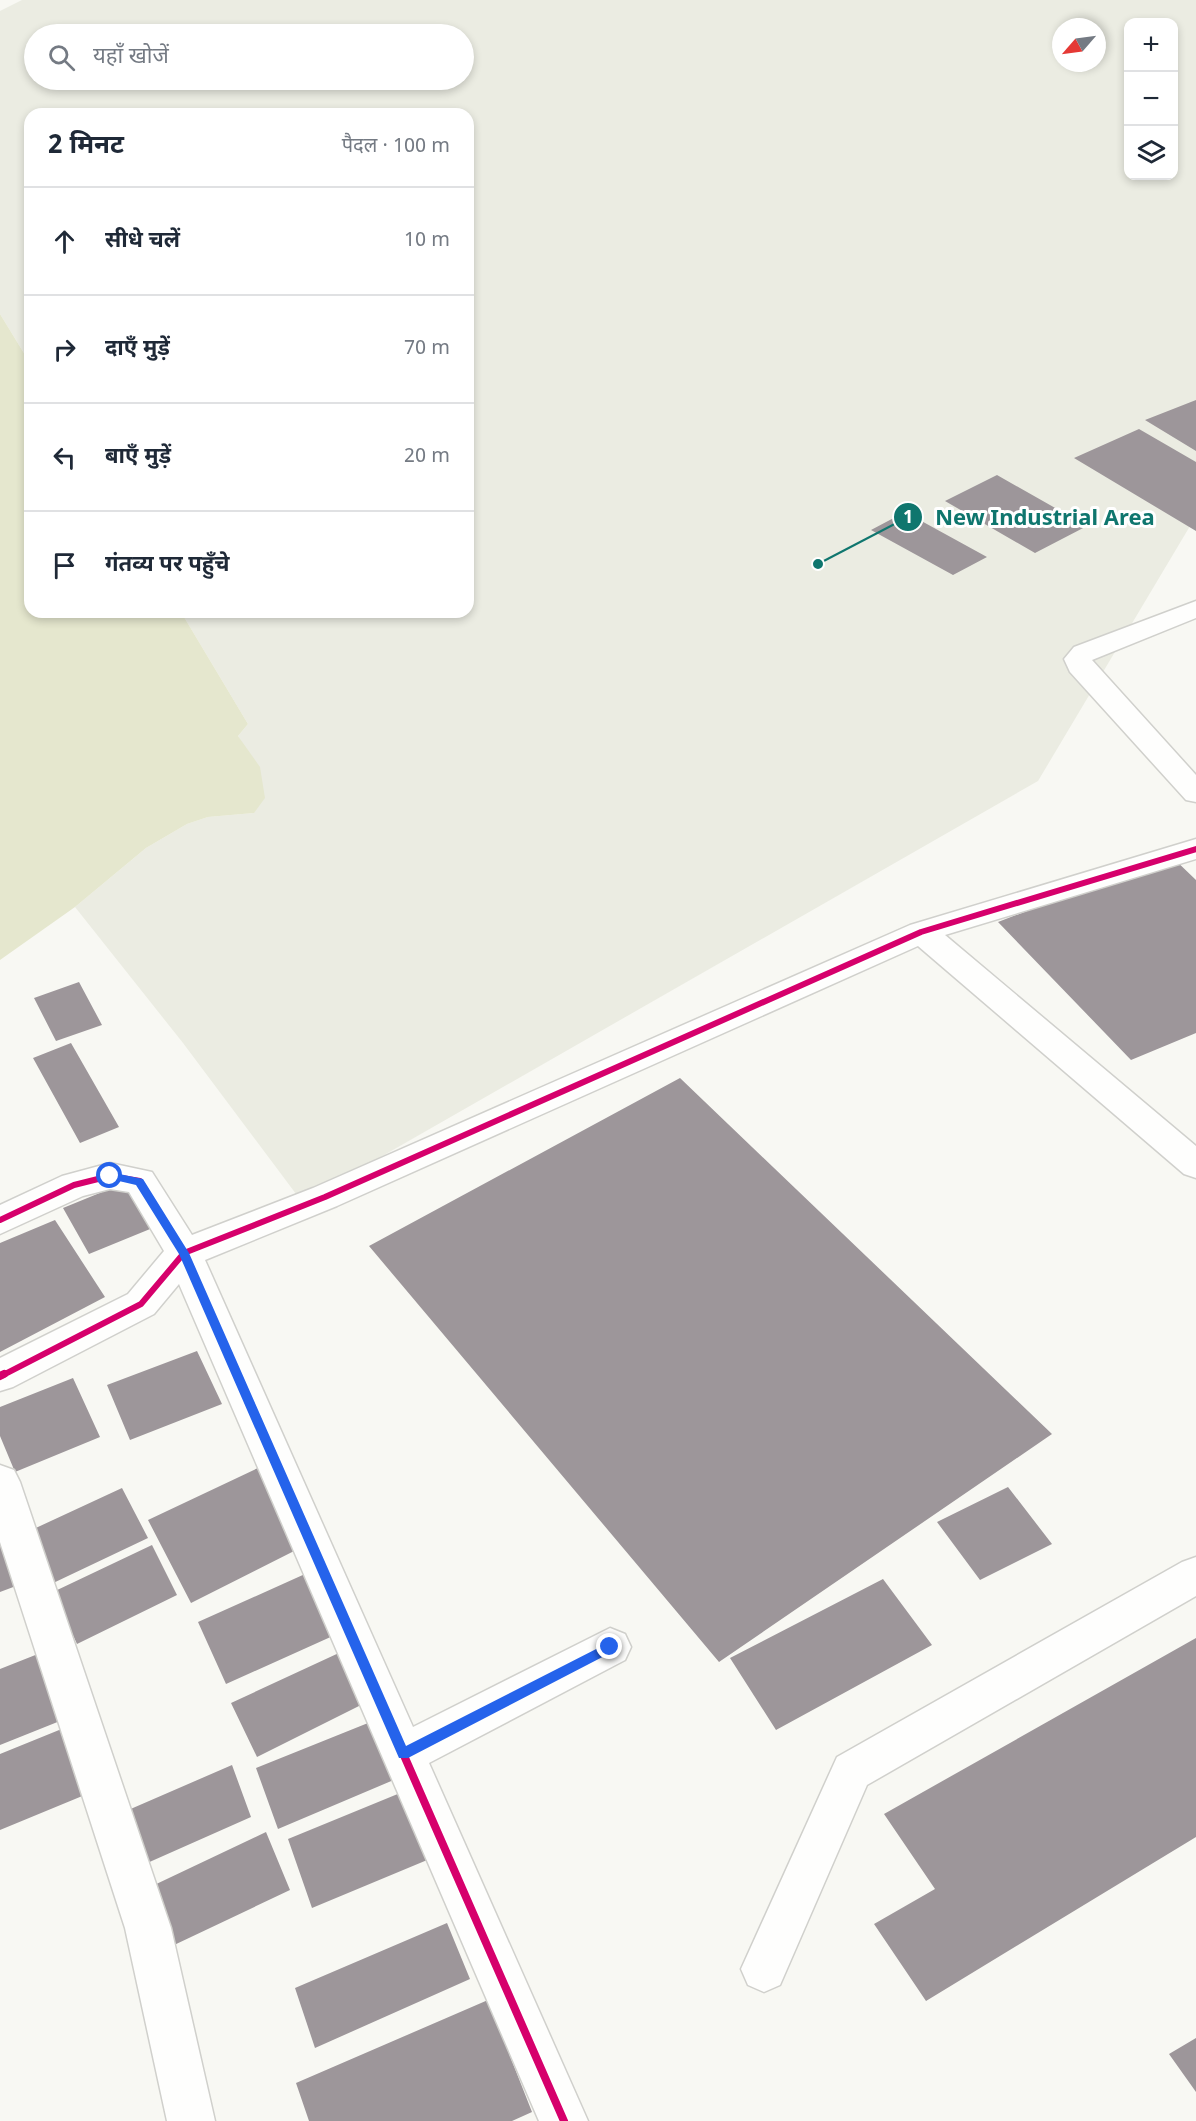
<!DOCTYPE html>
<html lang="hi">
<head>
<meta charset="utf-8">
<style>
	body { margin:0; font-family:Georgia,"Noto Sans Devanagari",serif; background:#f6f6f7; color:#1f2937 }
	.controls { position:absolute; right:18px; top:18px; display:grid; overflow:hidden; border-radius:12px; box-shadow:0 3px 9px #0003 }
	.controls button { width:54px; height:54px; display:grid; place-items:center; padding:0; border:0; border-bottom:2px solid #e0e1e3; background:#fff; color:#1f2937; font:30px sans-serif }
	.compass { position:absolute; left:1052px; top:18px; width:54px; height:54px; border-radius:50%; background:#fff; box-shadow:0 3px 9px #0003; rotate:242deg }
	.stop { position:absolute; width:18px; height:18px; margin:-14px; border:4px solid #2563eb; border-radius:50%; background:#fff }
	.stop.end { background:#2563eb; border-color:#fff; box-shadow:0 2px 6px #0008 }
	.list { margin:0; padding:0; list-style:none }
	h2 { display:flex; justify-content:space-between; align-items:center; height:78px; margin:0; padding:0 24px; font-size:26px }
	h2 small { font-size:20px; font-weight:400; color:#747a83 }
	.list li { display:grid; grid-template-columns:39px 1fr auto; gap:18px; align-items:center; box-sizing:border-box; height:108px; padding:0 24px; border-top:2px solid #e0e1e3 }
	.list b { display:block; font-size:22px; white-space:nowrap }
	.list em { font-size:20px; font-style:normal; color:#747a83 }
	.icon { flex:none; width:33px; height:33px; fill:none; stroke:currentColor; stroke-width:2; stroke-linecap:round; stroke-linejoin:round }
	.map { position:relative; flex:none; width:1196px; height:2121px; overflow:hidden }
	.search { position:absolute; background:#fff; box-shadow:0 3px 9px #0003; left:24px; top:24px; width:450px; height:66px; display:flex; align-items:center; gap:15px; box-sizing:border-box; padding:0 21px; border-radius:33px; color:#747a83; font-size:22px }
	.panel { position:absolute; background:#fff; box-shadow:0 3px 9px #0003; left:24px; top:108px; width:450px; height:510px; border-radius:18px }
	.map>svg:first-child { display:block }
	.built { fill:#ebece2; fill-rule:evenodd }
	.green { fill:#e5e7ce }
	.building { fill:#9d969a }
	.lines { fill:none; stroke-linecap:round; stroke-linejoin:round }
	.minor-casing { stroke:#d0d0cc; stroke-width:3 }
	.minor { fill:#fefefd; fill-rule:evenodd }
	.cycleway-far1-casing { stroke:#fff; stroke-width:10 }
	.cycleway-casing { stroke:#fff; stroke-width:11 }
	.cycleway-far1 { stroke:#d6006c; stroke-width:6 }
	.cycleway { stroke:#d6006c; stroke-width:8 }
	.route { fill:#2563eb }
	.leader { fill:none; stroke:#0f766e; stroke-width:2 }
	.callout-dot { fill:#0f766e; stroke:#fff; stroke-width:2 }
	.mark-label { font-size:18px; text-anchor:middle; font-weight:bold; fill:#fff }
	.callout-label { font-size:22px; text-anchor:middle; font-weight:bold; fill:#0f766e; stroke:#fff; stroke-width:6; stroke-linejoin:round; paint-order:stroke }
</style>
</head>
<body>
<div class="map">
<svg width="1196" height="2121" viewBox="0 0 1196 2121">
	<rect width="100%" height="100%" fill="#f8f8f3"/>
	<!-- built -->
	<path class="built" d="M22,0H1196V516L1038,781L302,1202L183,1043L75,907L146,848L187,824L208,817L254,813L245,748L238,736L248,724L181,612H468V114H30V363L0,314V11ZM1128,22H1174V176H1128ZM1061,27H1097V63H1061ZM34,34H464V80H34Z"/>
	<!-- green -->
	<path class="green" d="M0,314L30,363V612H181L248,724L238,736L260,767L265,798L254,813L208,817L187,824L146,848L75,907L0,960Z"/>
	<!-- building -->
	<path class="building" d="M1196,400V451L1145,420Z
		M1139,429L1196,462V531L1074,458Z
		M997,475L1087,526L1035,553L945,501Z
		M905,512L987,557L953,575L871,530Z
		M1171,856L1196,880V1033L1131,1060L998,922Z
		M79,982L102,1025L56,1041L34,998Z
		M71,1043L119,1127L80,1143L33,1058Z
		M680,1078L1052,1434L719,1662L369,1246Z
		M129,1181L155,1227L89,1254L63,1208Z
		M55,1220L105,1297L0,1352V1243Z
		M197,1351L222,1404L130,1440L107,1385Z
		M73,1378L100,1437L15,1472L0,1436V1407Z
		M260,1467L306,1545L191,1603L148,1520Z
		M1008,1487L1052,1544L980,1580L937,1522Z
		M122,1488L148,1538L49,1585L25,1533Z
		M0,1509L24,1583L0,1592Z
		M152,1545L177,1595L77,1644L53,1592Z
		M305,1574L335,1635L226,1684L198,1622Z
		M883,1579L932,1645L776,1730L730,1658Z
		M1196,1638V1837L926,2001L874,1924L935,1889L884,1814Z
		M48,1650L70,1717L0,1745V1669Z
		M341,1652L367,1702L257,1757L231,1703Z
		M373,1721L396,1779L278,1829L256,1768Z
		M69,1726L92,1792L0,1830V1754Z
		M232,1765L251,1817L145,1864L126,1811Z
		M405,1791L432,1858L312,1908L288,1839Z
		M266,1832L290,1890L172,1946L150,1887Z
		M447,1923L470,1979L315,2048L295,1988Z
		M488,2000L532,2112L512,2121H309L296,2083Z
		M1196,2038V2092L1169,2054Z"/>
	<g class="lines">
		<!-- minor casing -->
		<g class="minor-casing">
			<path id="minor" d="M1196,601V618L1092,660L1196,775V802L1186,800L1070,672L1064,659L1074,647Z
				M1196,839V859L945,935L1196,1146V1178L1184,1174L918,946L337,1206L205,1260L413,1727L610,1628L625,1634L631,1647L625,1660L429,1763L588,2121H539L179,1284L154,1314L13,1387L0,1391V1358L128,1294L164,1251L129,1192L110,1189L83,1196L0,1234V1205L62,1176L110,1163L152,1172L192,1235L313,1188L910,925Z
				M0,1465L14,1470L20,1482L171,1928L215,2121H167L125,1928L0,1542Z
				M1196,1557V1596L867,1785L780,1985L764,1992L748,1985L741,1969L837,1757L1182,1562Z"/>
		</g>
		<!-- minor -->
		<use href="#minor" class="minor"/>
		<!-- cycleway-far1 casing -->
		<g class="cycleway-far1-casing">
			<path id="cycleway-far1" d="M0,1220L74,1185L110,1176L140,1181L184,1253L238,1376
				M1,1376L141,1304L184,1253L325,1197L921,932L1196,849"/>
		</g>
		<!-- cycleway casing -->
		<g class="cycleway-casing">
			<path id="cycleway" d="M237,1374L564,2121
				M0,1376L4,1374"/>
		</g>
		<!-- cycleway-far1 -->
		<use href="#cycleway-far1" class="cycleway-far1"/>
		<!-- cycleway -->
		<use href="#cycleway" class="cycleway"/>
	</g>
	<!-- route -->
	<path class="route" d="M110,1172L143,1179L189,1253L406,1746L606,1644H614V1651L408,1758H399L179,1254L136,1185L106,1178L104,1176Z"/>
	<!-- callouts -->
	<path class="leader" d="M818 564L908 517"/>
	<g class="callout-dot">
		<circle cx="818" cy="564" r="6"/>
		<circle cx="908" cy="517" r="15"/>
	</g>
	<g class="mark-label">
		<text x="908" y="523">1</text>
	</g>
	<g class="callout-label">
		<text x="1045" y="525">New Industrial Area</text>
	</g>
</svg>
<div class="controls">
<button>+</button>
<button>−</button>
<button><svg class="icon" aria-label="layers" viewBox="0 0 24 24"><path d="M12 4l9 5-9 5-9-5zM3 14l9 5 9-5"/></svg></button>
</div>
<svg class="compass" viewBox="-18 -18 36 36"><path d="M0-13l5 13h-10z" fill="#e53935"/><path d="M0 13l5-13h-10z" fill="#747a83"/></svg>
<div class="stop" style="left:110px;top:1176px"></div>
<div class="stop end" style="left:610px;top:1647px"></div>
<div class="search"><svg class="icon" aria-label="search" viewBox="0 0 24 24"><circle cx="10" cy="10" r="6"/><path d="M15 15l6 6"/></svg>यहाँ खोजें</div>
<section class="panel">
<h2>2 मिनट<small>पैदल · 100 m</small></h2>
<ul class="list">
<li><svg class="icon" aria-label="ahead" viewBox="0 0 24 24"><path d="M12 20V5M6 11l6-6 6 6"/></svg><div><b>सीधे चलें</b></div><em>10 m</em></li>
<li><svg class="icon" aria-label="right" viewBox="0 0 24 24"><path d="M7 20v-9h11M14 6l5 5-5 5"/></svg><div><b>दाएँ मुड़ें</b></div><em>70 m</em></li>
<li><svg class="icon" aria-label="left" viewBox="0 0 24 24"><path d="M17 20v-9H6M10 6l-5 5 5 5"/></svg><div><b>बाएँ मुड़ें</b></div><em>20 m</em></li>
<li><svg class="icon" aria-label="arrive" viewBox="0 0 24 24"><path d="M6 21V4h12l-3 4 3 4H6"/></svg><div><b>गंतव्य पर पहुँचे</b></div></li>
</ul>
</section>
</div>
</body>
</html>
